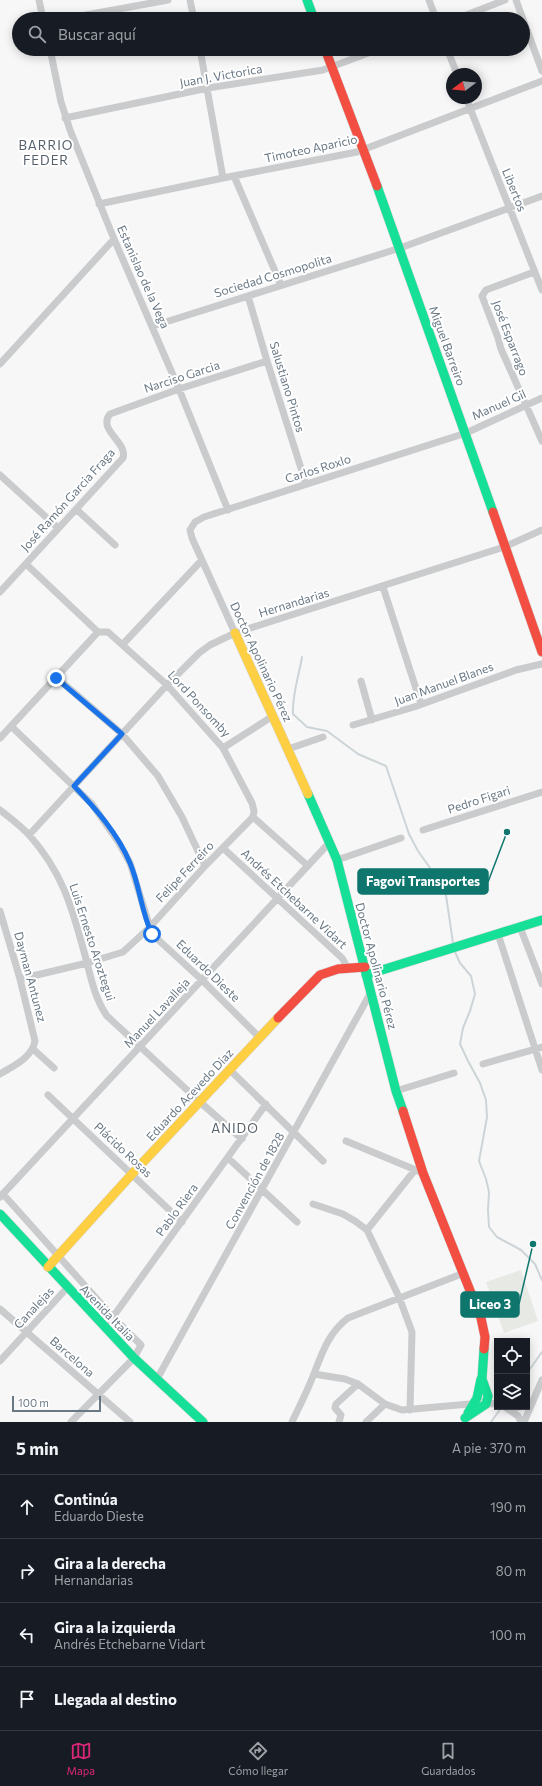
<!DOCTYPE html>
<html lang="es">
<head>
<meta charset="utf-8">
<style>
	body { margin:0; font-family:Commissioner,sans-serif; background:#242831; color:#f1f3f6 }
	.controls { position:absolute; right:12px; bottom:12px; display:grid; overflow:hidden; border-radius:0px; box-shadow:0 2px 10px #0003 }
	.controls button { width:36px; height:36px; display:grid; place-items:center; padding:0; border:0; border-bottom:1px solid #363941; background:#171b24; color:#f1f3f6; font:20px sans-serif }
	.compass { position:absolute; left:446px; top:68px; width:36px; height:36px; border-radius:50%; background:#171b24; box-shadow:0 2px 10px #0003; rotate:254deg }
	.scale { position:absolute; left:12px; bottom:10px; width:89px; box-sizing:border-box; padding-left:4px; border:2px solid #697885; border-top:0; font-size:11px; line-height:14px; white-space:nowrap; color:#697885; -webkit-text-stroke:3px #fff; paint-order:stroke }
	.stop { position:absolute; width:12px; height:12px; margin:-9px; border:3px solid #1a73e8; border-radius:50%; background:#fff }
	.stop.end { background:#1a73e8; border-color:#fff; box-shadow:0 1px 4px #0008 }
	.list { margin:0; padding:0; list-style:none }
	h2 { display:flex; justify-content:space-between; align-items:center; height:52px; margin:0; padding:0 16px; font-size:17px }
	h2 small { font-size:13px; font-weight:400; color:#9ea1a6 }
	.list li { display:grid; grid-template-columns:26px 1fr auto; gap:12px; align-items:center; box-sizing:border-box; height:64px; padding:0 16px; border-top:1px solid #363941 }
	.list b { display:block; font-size:15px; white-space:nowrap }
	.list p { margin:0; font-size:13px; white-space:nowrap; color:#9ea1a6 }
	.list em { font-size:13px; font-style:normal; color:#9ea1a6 }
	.icon { flex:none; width:22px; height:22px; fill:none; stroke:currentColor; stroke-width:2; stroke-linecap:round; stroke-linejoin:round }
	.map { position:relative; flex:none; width:542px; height:1422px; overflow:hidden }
	.search { position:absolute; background:#171b24; box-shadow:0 2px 10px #0003; left:12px; right:12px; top:12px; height:44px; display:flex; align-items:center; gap:10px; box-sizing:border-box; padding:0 14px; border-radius:22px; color:#9ea1a6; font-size:15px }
	.sheet { height:308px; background:#171b24 }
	nav { display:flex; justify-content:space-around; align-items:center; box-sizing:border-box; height:56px; border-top:1px solid #363941; background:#171b24; font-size:11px; color:#9ea1a6 }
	nav a { display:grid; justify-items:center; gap:2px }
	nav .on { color:#db2777 }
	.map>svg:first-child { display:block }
	.green { fill:#e6e9e4 }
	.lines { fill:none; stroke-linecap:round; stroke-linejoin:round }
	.stream { stroke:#cdd4d8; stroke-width:2 }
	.fast-casing { stroke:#d4d5d6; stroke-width:10 }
	.slow-casing { stroke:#d4d5d6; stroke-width:10 }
	.jam-casing { stroke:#d4d5d6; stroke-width:10 }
	.street { stroke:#cacbcc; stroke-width:7 }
	.fast { stroke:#16e098; stroke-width:9 }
	.slow { stroke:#ffcf43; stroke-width:9 }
	.jam { stroke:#f24e42; stroke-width:9 }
	.route { stroke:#1a73e8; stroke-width:5 }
	.labels { text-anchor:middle; stroke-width:4; stroke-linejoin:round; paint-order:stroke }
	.street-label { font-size:12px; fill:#697885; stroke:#fff }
	.neighbourhood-label { font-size:13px; letter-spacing:1px; fill:#56616b; stroke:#fff }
	.leader { fill:none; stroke:#0f766e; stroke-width:1.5 }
	.callout-dot { fill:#0f766e; stroke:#fff; stroke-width:1.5 }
	.callout { fill:#0f766e; stroke:#0f766e; stroke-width:1.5 }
	.callout-label { font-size:13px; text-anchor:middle; font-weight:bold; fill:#fff }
</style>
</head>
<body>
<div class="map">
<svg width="542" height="1422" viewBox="0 0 542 1422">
	<rect width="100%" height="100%" fill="#f7f7f7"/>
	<!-- green -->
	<path class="green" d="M521,1270L538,1321L504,1333L486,1282Z"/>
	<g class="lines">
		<!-- stream -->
		<path class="stream" d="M302,657C299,676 292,694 293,714L307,727L327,731L358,754L386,766L409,834L418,851L440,882L446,895L453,943
			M455,952L460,963L471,976L475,994L470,1011L463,1028L460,1044L468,1061L480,1083L486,1100L487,1117L479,1161L486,1179L489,1192L488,1210L489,1227L497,1237L521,1250L535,1264L542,1280
			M527,1373L542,1352
			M491,1422L501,1408"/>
		<!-- fast casing -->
		<g class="fast-casing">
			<path id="fast" d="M307,0L314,19
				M377,186L493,512
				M308,794L337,860L396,1091L403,1111
				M366,975L542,920
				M0,1214L134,1358L203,1422
				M468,1413L477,1398L481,1379
				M465,1418L486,1404L488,1396L482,1379L484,1349"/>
		</g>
		<!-- slow casing -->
		<g class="slow-casing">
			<path id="slow" d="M235,633L308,794
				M48,1267L132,1174L278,1018"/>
		</g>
		<!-- jam casing -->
		<g class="jam-casing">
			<path id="jam" d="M325,49L377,186
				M493,512L542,652
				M278,1018L320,975L338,969L365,967
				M403,1111L423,1173L481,1318L485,1337L484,1349"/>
		</g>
		<!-- street -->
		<path class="street" d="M39,0L43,19
			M190,0L194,19
			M429,0L436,19
			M516,0L542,71
			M64,19L168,0
			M456,19L505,0
			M50,49L61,102L70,130L114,239L179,389L228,510
			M200,49L223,178
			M447,49L457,74
			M466,98L542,290
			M65,118L208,88L323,70L379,49
			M234,176L281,285
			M99,204L223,178L357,152L542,81
			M534,272L486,290L482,296L498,338L501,349L542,441
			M248,296L267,361L306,484
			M153,326L400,248L542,196
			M0,364L114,239
			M0,475L58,528
			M76,509L115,545
			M26,564L98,632
			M383,587L421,704
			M0,592L123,458C128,442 97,430 110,414L179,389L267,361
			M98,632H108L167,685L223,748L252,803L254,811L253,817
			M235,633L192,538L190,530L195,522L204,517L466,433L542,398
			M123,644L202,560
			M56,677L122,734L158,776L182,817L205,866
			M361,681L372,720
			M353,725L414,707L516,670L542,664
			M11,726L92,804L119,843L130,863L152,934L202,980L260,1038
			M0,738L98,632
			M223,748L273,716
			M288,749L323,737
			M0,810C10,818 21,826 30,836C61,871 71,904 83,948C90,972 93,996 107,1016L200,1102L242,1139
			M253,817L308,866
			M423,830L542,792
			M29,835L167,685L199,653L210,645L235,633L504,547L542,530
			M223,848L342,958L345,963V969
			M337,860L401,838
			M0,911L20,979L35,1041C32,1058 13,1066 0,1074
			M520,927L542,984
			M498,934L542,1070
			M20,979L87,963L123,952L149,928L205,866L253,817
			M33,1049L54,1068
			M483,1064L542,1047
			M230,1070L323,1161
			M396,1091L454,1073
			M48,1095L182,1222
			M346,1141L423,1173
			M228,1158L297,1222
			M3,1194L113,1317L141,1345L134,1358L71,1422
			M0,1197L329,843
			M313,1204L343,1214L355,1221L367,1230L399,1297L412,1332L410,1410
			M367,1230L415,1170
			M0,1309L130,1422
			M105,1328L266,1104
			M0,1361L67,1288
			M314,1374L345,1379L358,1384L385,1404L402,1410L470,1404L481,1405L497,1403
			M157,1379L371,992
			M505,1407L518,1416L521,1422
			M506,1407H520
			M292,1422C299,1407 307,1392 313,1376C322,1354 328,1333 348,1318L464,1273
			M339,1422L341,1415L335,1408L336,1404L358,1384
			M366,1422L385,1404
			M524,1422L542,1380"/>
		<!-- fast -->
		<use href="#fast" class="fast"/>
		<!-- slow -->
		<use href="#slow" class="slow"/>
		<!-- jam -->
		<use href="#jam" class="jam"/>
	</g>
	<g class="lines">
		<!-- route -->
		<path class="route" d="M56,678L122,734L74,786C96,809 118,834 130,863C140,886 141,912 152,934"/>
	</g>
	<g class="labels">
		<!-- street labels -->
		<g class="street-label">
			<text transform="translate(221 76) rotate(-10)" y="4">Juan J. Victorica</text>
			<text transform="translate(311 149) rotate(-12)" y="4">Timoteo Aparicio</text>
			<text transform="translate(514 190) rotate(68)" y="4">Libertos</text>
			<text transform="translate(273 276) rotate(-17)" y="4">Sociedad Cosmopolita</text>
			<text transform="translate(143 277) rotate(66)" y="4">Estanislao de la Vega</text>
			<text transform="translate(510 338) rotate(69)" y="4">José Esparrago</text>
			<text transform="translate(447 346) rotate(70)" y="4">Miguel Barreiro</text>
			<text transform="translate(182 377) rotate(-18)" y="4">Narciso Garcia</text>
			<text transform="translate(287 387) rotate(73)" y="4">Salustiano Pintos</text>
			<text transform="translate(499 405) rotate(-24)" y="4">Manuel Gil</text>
			<text transform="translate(318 469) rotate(-18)" y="4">Carlos Roxlo</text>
			<text transform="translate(68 500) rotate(-48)" y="4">José Ramón Garcia Fraga</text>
			<text transform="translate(294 603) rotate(-17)" y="4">Hernandarias</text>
			<text transform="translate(261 662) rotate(65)" y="4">Doctor Apolinario Pérez</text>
			<text transform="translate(444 684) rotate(-20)" y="4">Juan Manuel Blanes</text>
			<text transform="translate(199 704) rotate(47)" y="4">Lord Ponsomby</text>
			<text transform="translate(479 800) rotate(-18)" y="4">Pedro Figari</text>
			<text transform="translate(185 872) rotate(-47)" y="4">Felipe Ferreiro</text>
			<text transform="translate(294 899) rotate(43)" y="4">Andrés Etchebarne Vidart</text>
			<text transform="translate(92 942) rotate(72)" y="4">Luis Ernesto Aroztegui</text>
			<text transform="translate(376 966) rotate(75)" y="4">Doctor Apolinario Pérez</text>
			<text transform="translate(208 971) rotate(44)" y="4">Eduardo Dieste</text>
			<text transform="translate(30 977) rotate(75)" y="4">Dayman Antunez</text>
			<text transform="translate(157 1013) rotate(-47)" y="4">Manuel Lavalleja</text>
			<text transform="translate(190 1095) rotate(-47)" y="4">Eduardo Acevedo Diaz</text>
			<text transform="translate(123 1150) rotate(43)" y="4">Plácido Rosas</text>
			<text transform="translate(255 1181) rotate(-61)" y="4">Convención de 1828</text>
			<text transform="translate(177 1210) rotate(-54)" y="4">Pablo Riera</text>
			<text transform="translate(34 1308) rotate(-47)" y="4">Canalejas</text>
			<text transform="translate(107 1313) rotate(46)" y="4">Avenida Italia</text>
			<text transform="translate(72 1357) rotate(41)" y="4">Barcelona</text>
		</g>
		<!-- neighbourhood labels -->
		<g class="neighbourhood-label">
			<text x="46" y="150">BARRIO<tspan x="46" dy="15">FEDER</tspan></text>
			<text x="235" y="1133">ANIDO</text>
		</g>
	</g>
	<!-- callouts -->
	<path class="leader" d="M507 832L488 882M533 1244L519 1304"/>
	<g class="callout-dot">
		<circle cx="507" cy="832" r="4"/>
		<circle cx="533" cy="1244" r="4"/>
	</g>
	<g class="callout">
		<rect x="358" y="869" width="130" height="25" rx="4"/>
		<rect x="461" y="1292" width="58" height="25" rx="4"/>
	</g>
	<g class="callout-label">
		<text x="423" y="886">Fagovi Transportes</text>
		<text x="490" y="1309">Liceo 3</text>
	</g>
</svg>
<div class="controls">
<button><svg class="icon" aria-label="locate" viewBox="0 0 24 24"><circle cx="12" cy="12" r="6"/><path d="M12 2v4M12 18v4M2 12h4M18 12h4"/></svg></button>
<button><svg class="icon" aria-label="layers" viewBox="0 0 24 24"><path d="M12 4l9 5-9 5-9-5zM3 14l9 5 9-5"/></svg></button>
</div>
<svg class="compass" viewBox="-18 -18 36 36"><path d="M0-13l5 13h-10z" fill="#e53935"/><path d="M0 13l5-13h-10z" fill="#9ea1a6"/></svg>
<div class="scale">100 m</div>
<div class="stop" style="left:152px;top:934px"></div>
<div class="stop end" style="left:56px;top:678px"></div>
<div class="search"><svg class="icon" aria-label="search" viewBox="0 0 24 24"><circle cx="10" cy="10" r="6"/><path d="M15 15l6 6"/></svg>Buscar aquí</div>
</div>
<section class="sheet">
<h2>5 min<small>A pie · 370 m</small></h2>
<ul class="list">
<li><svg class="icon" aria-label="ahead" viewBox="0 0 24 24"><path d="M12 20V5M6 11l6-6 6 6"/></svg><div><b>Continúa</b><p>Eduardo Dieste</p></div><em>190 m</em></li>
<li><svg class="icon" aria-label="right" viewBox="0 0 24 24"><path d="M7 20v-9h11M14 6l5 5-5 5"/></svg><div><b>Gira a la derecha</b><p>Hernandarias</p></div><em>80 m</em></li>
<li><svg class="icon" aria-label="left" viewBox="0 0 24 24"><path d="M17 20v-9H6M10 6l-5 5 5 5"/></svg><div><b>Gira a la izquierda</b><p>Andrés Etchebarne Vidart</p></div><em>100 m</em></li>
<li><svg class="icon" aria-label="arrive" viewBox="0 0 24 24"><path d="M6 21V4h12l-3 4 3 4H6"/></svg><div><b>Llegada al destino</b></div></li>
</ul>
</section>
<nav>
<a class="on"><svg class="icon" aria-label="map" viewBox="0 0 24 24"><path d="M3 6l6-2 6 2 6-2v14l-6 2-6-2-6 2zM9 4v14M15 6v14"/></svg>Mapa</a>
<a><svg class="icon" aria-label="directions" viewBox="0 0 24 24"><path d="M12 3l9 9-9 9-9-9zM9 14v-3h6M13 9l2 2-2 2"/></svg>Cómo llegar</a>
<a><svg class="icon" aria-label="saved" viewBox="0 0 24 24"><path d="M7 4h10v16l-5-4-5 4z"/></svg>Guardados</a>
</nav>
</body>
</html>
